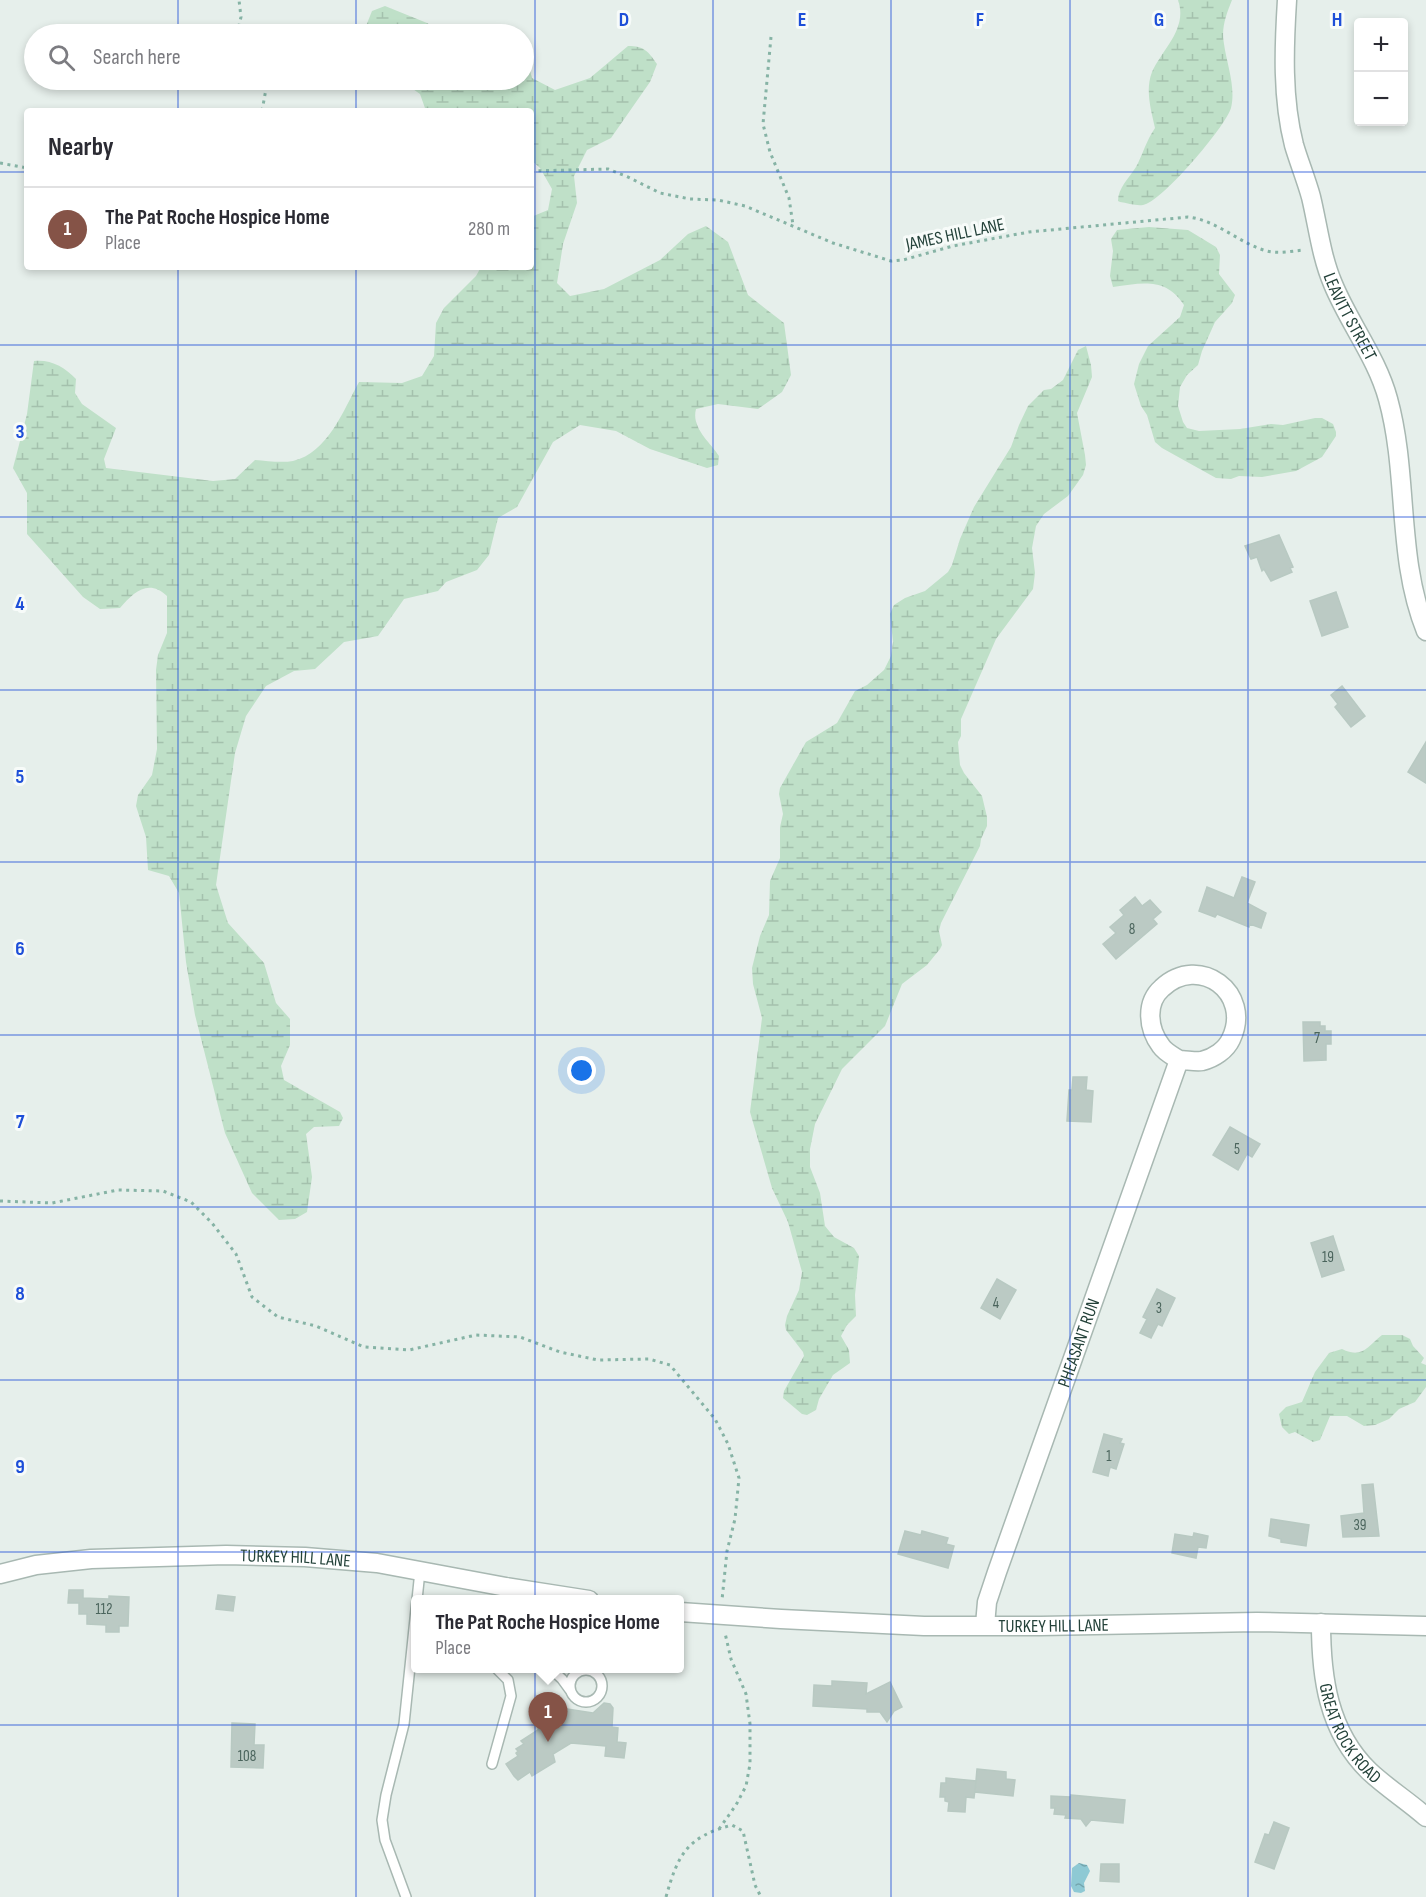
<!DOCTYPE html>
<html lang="en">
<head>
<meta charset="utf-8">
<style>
	body { margin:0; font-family:"Sofia Sans Condensed",sans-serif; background:#f7f7f7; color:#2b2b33 }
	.controls { position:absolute; right:18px; top:18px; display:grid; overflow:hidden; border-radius:6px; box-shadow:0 3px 9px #0003 }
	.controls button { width:54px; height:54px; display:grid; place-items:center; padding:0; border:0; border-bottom:2px solid #e1e1e2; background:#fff; color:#2b2b33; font:30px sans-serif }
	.you { position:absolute; left:582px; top:1071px; width:21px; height:21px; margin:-15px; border:4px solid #fff; border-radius:50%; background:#1a73e8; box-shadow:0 0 0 9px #1a73e833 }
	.badge { display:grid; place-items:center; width:39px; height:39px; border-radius:50%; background:#855347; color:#fff; font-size:20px; font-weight:700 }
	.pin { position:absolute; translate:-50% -50px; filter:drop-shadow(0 2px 3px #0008) }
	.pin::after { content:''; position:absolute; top:32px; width:21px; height:18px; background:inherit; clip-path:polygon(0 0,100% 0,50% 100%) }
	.popup { position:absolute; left:411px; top:1595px; width:273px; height:78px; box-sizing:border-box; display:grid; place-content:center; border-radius:6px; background:#fff; filter:drop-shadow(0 2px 4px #0005); font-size:20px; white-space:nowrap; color:#7c7c81 }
	.popup b { font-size:22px; color:#2b2b33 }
	.popup::after { content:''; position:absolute; left:50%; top:100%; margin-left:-12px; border:12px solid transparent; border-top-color:#fff }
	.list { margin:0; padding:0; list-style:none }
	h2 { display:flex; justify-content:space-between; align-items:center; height:78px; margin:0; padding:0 24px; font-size:26px }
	h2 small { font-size:20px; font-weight:400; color:#7c7c81 }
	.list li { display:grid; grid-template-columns:39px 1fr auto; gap:18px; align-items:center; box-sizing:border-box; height:84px; padding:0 24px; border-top:2px solid #e1e1e2 }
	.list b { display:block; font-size:22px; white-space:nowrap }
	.list p { margin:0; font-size:20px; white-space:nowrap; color:#7c7c81 }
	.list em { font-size:20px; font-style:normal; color:#7c7c81 }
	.icon { flex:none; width:33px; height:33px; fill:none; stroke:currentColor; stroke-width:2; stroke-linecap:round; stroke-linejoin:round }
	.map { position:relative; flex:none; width:1426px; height:1897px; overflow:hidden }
	.search { position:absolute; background:#fff; box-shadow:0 3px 9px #0003; left:24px; top:24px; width:510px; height:66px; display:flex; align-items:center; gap:15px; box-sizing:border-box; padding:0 21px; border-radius:33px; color:#7c7c81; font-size:22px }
	.panel { position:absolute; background:#fff; box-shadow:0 3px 9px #0003; left:24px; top:108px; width:510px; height:162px; border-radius:6px }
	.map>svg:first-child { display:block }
	.wetland { fill:url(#wetland-marsh) }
	.water { fill:url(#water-ripples) }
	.building { fill:#bbcac4; stroke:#b8c9c2; stroke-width:1.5 }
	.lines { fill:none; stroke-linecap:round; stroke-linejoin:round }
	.service-casing { stroke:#a8b8b2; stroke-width:12 }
	.minor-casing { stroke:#a8b8b2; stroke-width:21 }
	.path { stroke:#86b3a5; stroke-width:3; stroke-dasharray:3 4.5; stroke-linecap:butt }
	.service { stroke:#fff; stroke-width:9 }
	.minor { stroke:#fff; stroke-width:18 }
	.grid { fill:none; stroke:#1d4ed8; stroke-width:1.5; stroke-opacity:0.55 }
	.labels { text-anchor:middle; stroke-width:6; stroke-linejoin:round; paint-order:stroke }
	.number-label { font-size:15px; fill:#4a645c }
	.street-label { font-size:18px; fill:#24423a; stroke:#f7fbf9 }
	.grid-label { font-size:20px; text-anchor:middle; font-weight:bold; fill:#1d4ed8; stroke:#f7fbf9; stroke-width:6; stroke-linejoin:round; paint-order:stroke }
</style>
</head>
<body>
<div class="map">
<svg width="1426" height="1897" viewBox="0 0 1426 1897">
	<defs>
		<pattern id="wetland-marsh" width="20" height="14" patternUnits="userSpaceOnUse" patternTransform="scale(1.5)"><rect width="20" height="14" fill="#bfe0c8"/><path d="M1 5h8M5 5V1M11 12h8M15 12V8" fill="none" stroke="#a4c1ad"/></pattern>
		<pattern id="water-ripples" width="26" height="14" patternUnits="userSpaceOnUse" patternTransform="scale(1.5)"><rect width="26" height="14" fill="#8ec9d4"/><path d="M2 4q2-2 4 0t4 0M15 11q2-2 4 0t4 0" fill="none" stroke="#74a5ad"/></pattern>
	</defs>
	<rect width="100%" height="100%" fill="#e6efeb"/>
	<!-- wetland -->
	<path class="wetland" d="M1178,0H1232C1226,15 1221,28 1224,44C1227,65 1236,87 1231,108C1226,126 1161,203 1143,205C1136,206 1127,203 1120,202L1118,201C1118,188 1129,178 1136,167C1143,154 1146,141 1155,128C1151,110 1145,90 1152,72C1163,48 1188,29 1178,0Z
		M385,6L427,23L446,34H366V26L372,11Z
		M628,46C644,46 648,51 657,64L650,82L611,138L587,150L574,176L577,203L563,244L557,283L570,296L604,289L660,260L688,234L706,226L728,242L748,295L784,323L791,375L782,392L758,409L718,404L696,409C691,428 710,442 719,456L718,465L707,468L650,449L616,431L580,425L553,442L517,507L498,518L489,555L477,570L446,582L438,591L404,599L378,636L344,642L315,669L294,671L266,686L246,716L235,753L216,885L228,923L264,963L276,1003L290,1019V1045L281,1066L284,1080L340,1112L343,1118L339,1126L314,1127L306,1134L312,1177L307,1212L295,1219L279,1220L252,1193L225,1133L195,1015L186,962L179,893L169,876L148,870L146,837L136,806L138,795L152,775L157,749L156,670L158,655L167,633V596C148,578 133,593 120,608L100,609L83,597L27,534V493L13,468L27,414L34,361C50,359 65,367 76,379L75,393L82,404L116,428L104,459L106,468L213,481L235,479L255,460C267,461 282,463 293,461C328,453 344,409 359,382L402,383L422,376L434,356L436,323L444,308L476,276L481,267H531V217L548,210L552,189L540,168L531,160V111H426L420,94L400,80H524V49L532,78L555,90L590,78Z
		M1149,227L1188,230L1216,247L1220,255L1219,274L1235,295L1232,303L1215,322L1202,351L1198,365L1187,375L1180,387L1178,406L1183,422L1187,428L1199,431L1240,429L1271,424L1283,425L1315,418H1322L1333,424L1336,432V436L1322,457L1296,471L1262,477L1239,476L1231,479L1216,478L1162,448L1155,442L1147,415L1141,406L1134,384L1139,364L1148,346L1180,317L1184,305C1166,277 1142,283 1113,287L1110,276L1113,251L1111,239L1117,230Z
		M1086,346L1091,365L1092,377L1077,413L1085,455L1086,465L1083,475L1068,496L1044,514L1036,526L1032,548L1035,573L1033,589L996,639L961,719V736L958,742L960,765L964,773L982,796L987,817V826L981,839L980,846L941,923L939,931L942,945L940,949L927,965L902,984L885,1026L842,1069L815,1124L810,1149V1167L820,1193L825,1226L834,1237L854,1248L859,1256L855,1295L856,1316L847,1325L841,1336L849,1350L850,1363L833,1375L819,1399L816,1410L807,1415L802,1414L783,1398L784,1391L804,1356L803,1352L786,1330L785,1325L787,1316L799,1290L802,1272L788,1222L772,1188L750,1112L762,1018L753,984L752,968L760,936L769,915L770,881L780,858V827L783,814L779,794L780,788L806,742L837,723L855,691L867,685L884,670L891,656L893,642L890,614L894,605L905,598L925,591L948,572L952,565L960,539L974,507L1011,447L1019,425L1028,406L1044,390L1051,389L1063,380L1078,350Z
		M1382,1335H1402L1410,1339L1413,1346L1424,1358L1421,1363L1426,1365V1387L1415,1402L1399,1409L1389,1419L1375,1425L1364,1426L1347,1416H1330L1320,1440L1313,1442L1295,1432L1289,1434L1282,1427L1279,1414L1286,1407L1302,1402L1315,1372L1329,1353L1342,1349C1362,1359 1367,1347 1382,1335Z"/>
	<!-- water -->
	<path class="water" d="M1079,1863L1087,1865L1090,1871L1084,1883L1085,1891L1081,1893L1074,1892L1071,1886L1072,1868Z"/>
	<!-- building -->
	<path class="building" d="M1279,535L1293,567L1290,568L1292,572L1271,581L1264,569L1262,571L1257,557L1251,559L1245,546Z
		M1336,592L1348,627L1322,636L1310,601Z
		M1342,686L1365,716L1351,727L1335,707L1338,704L1331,695Z
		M1426,742V783L1408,772Z
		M1242,877L1255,882L1247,903L1266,913L1261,928L1250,924L1249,927L1217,914L1215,917L1199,911L1207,887L1234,898Z
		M1135,897L1142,906L1150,900L1161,912L1153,919L1157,924L1116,959L1103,944L1116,933L1110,927L1124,915L1120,910Z
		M1303,1022H1320V1026H1325V1031H1331V1044H1326V1060L1304,1061Z
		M1073,1077H1087L1086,1090L1093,1091L1091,1122L1067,1121L1069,1090H1072Z
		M1230,1127L1260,1144L1252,1157L1247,1154L1238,1170L1213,1155Z
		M1333,1236L1344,1270L1322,1277L1311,1243Z
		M997,1279L1016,1290L1000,1319L981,1308Z
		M1157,1289L1175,1298L1162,1326L1158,1324L1151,1338L1140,1333L1147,1319L1143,1317Z
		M1104,1434L1122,1439L1120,1443L1124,1444L1116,1469L1110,1467L1108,1476L1093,1472Z
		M1373,1484L1379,1536L1343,1537L1341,1516L1364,1513L1362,1485Z
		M1271,1519L1309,1525L1306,1546L1281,1542V1539L1269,1536Z
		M905,1531L921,1535L922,1531L948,1538L946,1544L954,1546L948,1568L898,1554Z
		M1194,1533L1208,1536L1206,1548L1198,1547L1196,1558L1172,1553L1175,1534L1193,1537Z
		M69,1590H83V1598L109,1599V1596L129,1597L128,1626H119V1632H106V1625L87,1624V1614H79V1603H68Z
		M218,1595L235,1597L233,1611L216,1609Z
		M832,1681L867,1683L866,1694L890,1682L902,1707L894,1711L887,1722L880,1712H867V1709L813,1706L814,1685L832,1686Z
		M604,1703L610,1704L613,1708L612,1727L618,1728L617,1742L626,1743L624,1758L605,1756L606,1746L571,1743L553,1754L555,1762L532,1776L530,1772L518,1780L514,1776L506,1764L518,1756L516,1753L518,1751L516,1749L524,1744L521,1741L538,1730L542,1705L593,1713Z
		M232,1723L255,1724L254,1745H264L263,1768L231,1767Z
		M977,1769L1006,1772V1779L1015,1780L1013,1796L975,1792Z
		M946,1778L976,1781L974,1798L966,1797L965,1812L948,1811L949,1802L945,1801V1797H940L941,1783H946Z
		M1071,1795L1125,1800L1123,1823L1091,1820L1086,1826L1081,1819L1065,1818L1066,1815L1054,1814L1055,1808H1051V1796L1071,1797Z
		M1274,1822L1289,1828L1274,1869L1255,1862L1265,1834L1269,1835Z
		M1101,1864H1119V1882L1100,1881Z"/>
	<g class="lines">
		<!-- service casing -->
		<g class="service-casing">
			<path id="service" d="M550,1668L562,1679L570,1690
				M570 1686a16 16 0 1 1 32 0a16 16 0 1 1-32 0Z
				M492,1764L511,1696L508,1680L496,1668
				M406,1897L385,1840L382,1820L386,1795L404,1724L420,1571"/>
		</g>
		<!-- minor casing -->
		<g class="minor-casing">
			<g id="minor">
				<path id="s1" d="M1287,0C1284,48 1282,98 1294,145C1299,162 1306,179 1311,197C1318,226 1321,256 1333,284C1349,323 1377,358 1388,399C1409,475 1396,557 1426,631"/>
				<path id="s2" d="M0,1574L36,1565L91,1559L226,1555L305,1557L377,1563L506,1587L589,1600"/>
				<path id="s3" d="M680,1612L781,1619L924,1626H1041L1257,1622L1426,1626"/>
				<path id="s4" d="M1321,1623C1321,1677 1328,1731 1369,1771C1387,1788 1408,1801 1426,1817"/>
				<path id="s5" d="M985,1625L987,1602L997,1572L1179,1060C1173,1056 1165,1052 1161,1046C1148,1029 1145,1003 1162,988C1199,953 1253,993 1231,1039C1226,1050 1214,1058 1202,1061C1196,1062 1186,1060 1179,1060"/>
			</g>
		</g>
		<!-- path -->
		<path class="path" d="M237,34L241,17L239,0
			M771,37L763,124L770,152L789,198L793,225
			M260,80L266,89L262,111
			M0,163L27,168
			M531,171L608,169L628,177L660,193L690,199L718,200L745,206L833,243L891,261L903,260L953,246L1029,232L1188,217C1217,220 1240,244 1267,251C1279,254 1292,251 1304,250
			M0,1201L52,1203L118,1190L163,1191L191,1202L212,1223L236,1254L252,1297L278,1317L316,1326L364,1347L409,1350L476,1335L520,1337L560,1352L598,1360L649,1359L670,1365L715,1419L728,1444L739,1478L735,1519L727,1551L722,1600
			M719,1829L736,1805L746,1786L750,1764V1724L746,1694L731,1659L725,1633
			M666,1897C678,1854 687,1837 732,1825L743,1831L755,1885L761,1897"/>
		<!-- service -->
		<use href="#service" class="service"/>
		<!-- minor -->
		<use href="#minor" class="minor"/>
	</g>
	<!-- grid -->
	<path class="grid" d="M178,0V34M356,0V34M535,0V1897M713,0V1897M891,0V1897M1070,0V1897M1248,0V1897M178,80V111M356,80V111M0,172H27M531,172H1426M178,267V1897M356,267V1897M0,345H1426M0,517H1426M0,690H1426M0,862H1426M0,1035H1426M0,1207H1426M0,1380H1426M0,1552H1426M0,1725H1426"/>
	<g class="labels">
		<!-- number labels -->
		<g class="number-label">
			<text x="1132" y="934">8</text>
			<text x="1317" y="1043">7</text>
			<text x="1237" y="1154">5</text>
			<text x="1328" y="1262">19</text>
			<text x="996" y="1308">4</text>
			<text x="1159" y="1313">3</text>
			<text x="1109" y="1461">1</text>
			<text x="1360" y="1530">39</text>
			<text x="104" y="1614">112</text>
			<text x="247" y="1761">108</text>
		</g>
		<!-- street labels -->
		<g class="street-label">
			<text transform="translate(955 234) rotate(-12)" y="6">JAMES HILL LANE</text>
			<text dy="6" stroke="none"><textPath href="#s1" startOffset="327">LEAVITT STREET</textPath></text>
			<text dy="6" stroke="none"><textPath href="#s5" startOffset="298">PHEASANT RUN</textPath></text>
			<text dy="6" stroke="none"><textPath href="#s2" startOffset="297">TURKEY HILL LANE</textPath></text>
			<text dy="6" stroke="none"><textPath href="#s3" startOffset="374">TURKEY HILL LANE</textPath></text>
			<text dy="6" stroke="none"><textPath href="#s4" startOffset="117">GREAT ROCK ROAD</textPath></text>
		</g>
	</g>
	<g class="grid-label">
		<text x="624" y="26">D</text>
		<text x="802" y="26">E</text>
		<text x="980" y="26">F</text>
		<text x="1159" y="26">G</text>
		<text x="1337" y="26">H</text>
		<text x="20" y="438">3</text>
		<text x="20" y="610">4</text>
		<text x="20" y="783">5</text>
		<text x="20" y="955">6</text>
		<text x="20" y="1128">7</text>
		<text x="20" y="1300">8</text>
		<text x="20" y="1473">9</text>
	</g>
</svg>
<div class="controls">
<button>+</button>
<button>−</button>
</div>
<div class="you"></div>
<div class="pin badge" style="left:548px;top:1742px">1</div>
<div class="popup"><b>The Pat Roche Hospice Home</b>Place</div>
<div class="search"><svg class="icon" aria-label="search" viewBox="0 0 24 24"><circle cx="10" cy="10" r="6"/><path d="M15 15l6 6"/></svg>Search here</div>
<section class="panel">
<h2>Nearby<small></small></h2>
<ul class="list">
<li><span class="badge">1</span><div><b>The Pat Roche Hospice Home</b><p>Place</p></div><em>280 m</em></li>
</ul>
</section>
</div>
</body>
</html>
